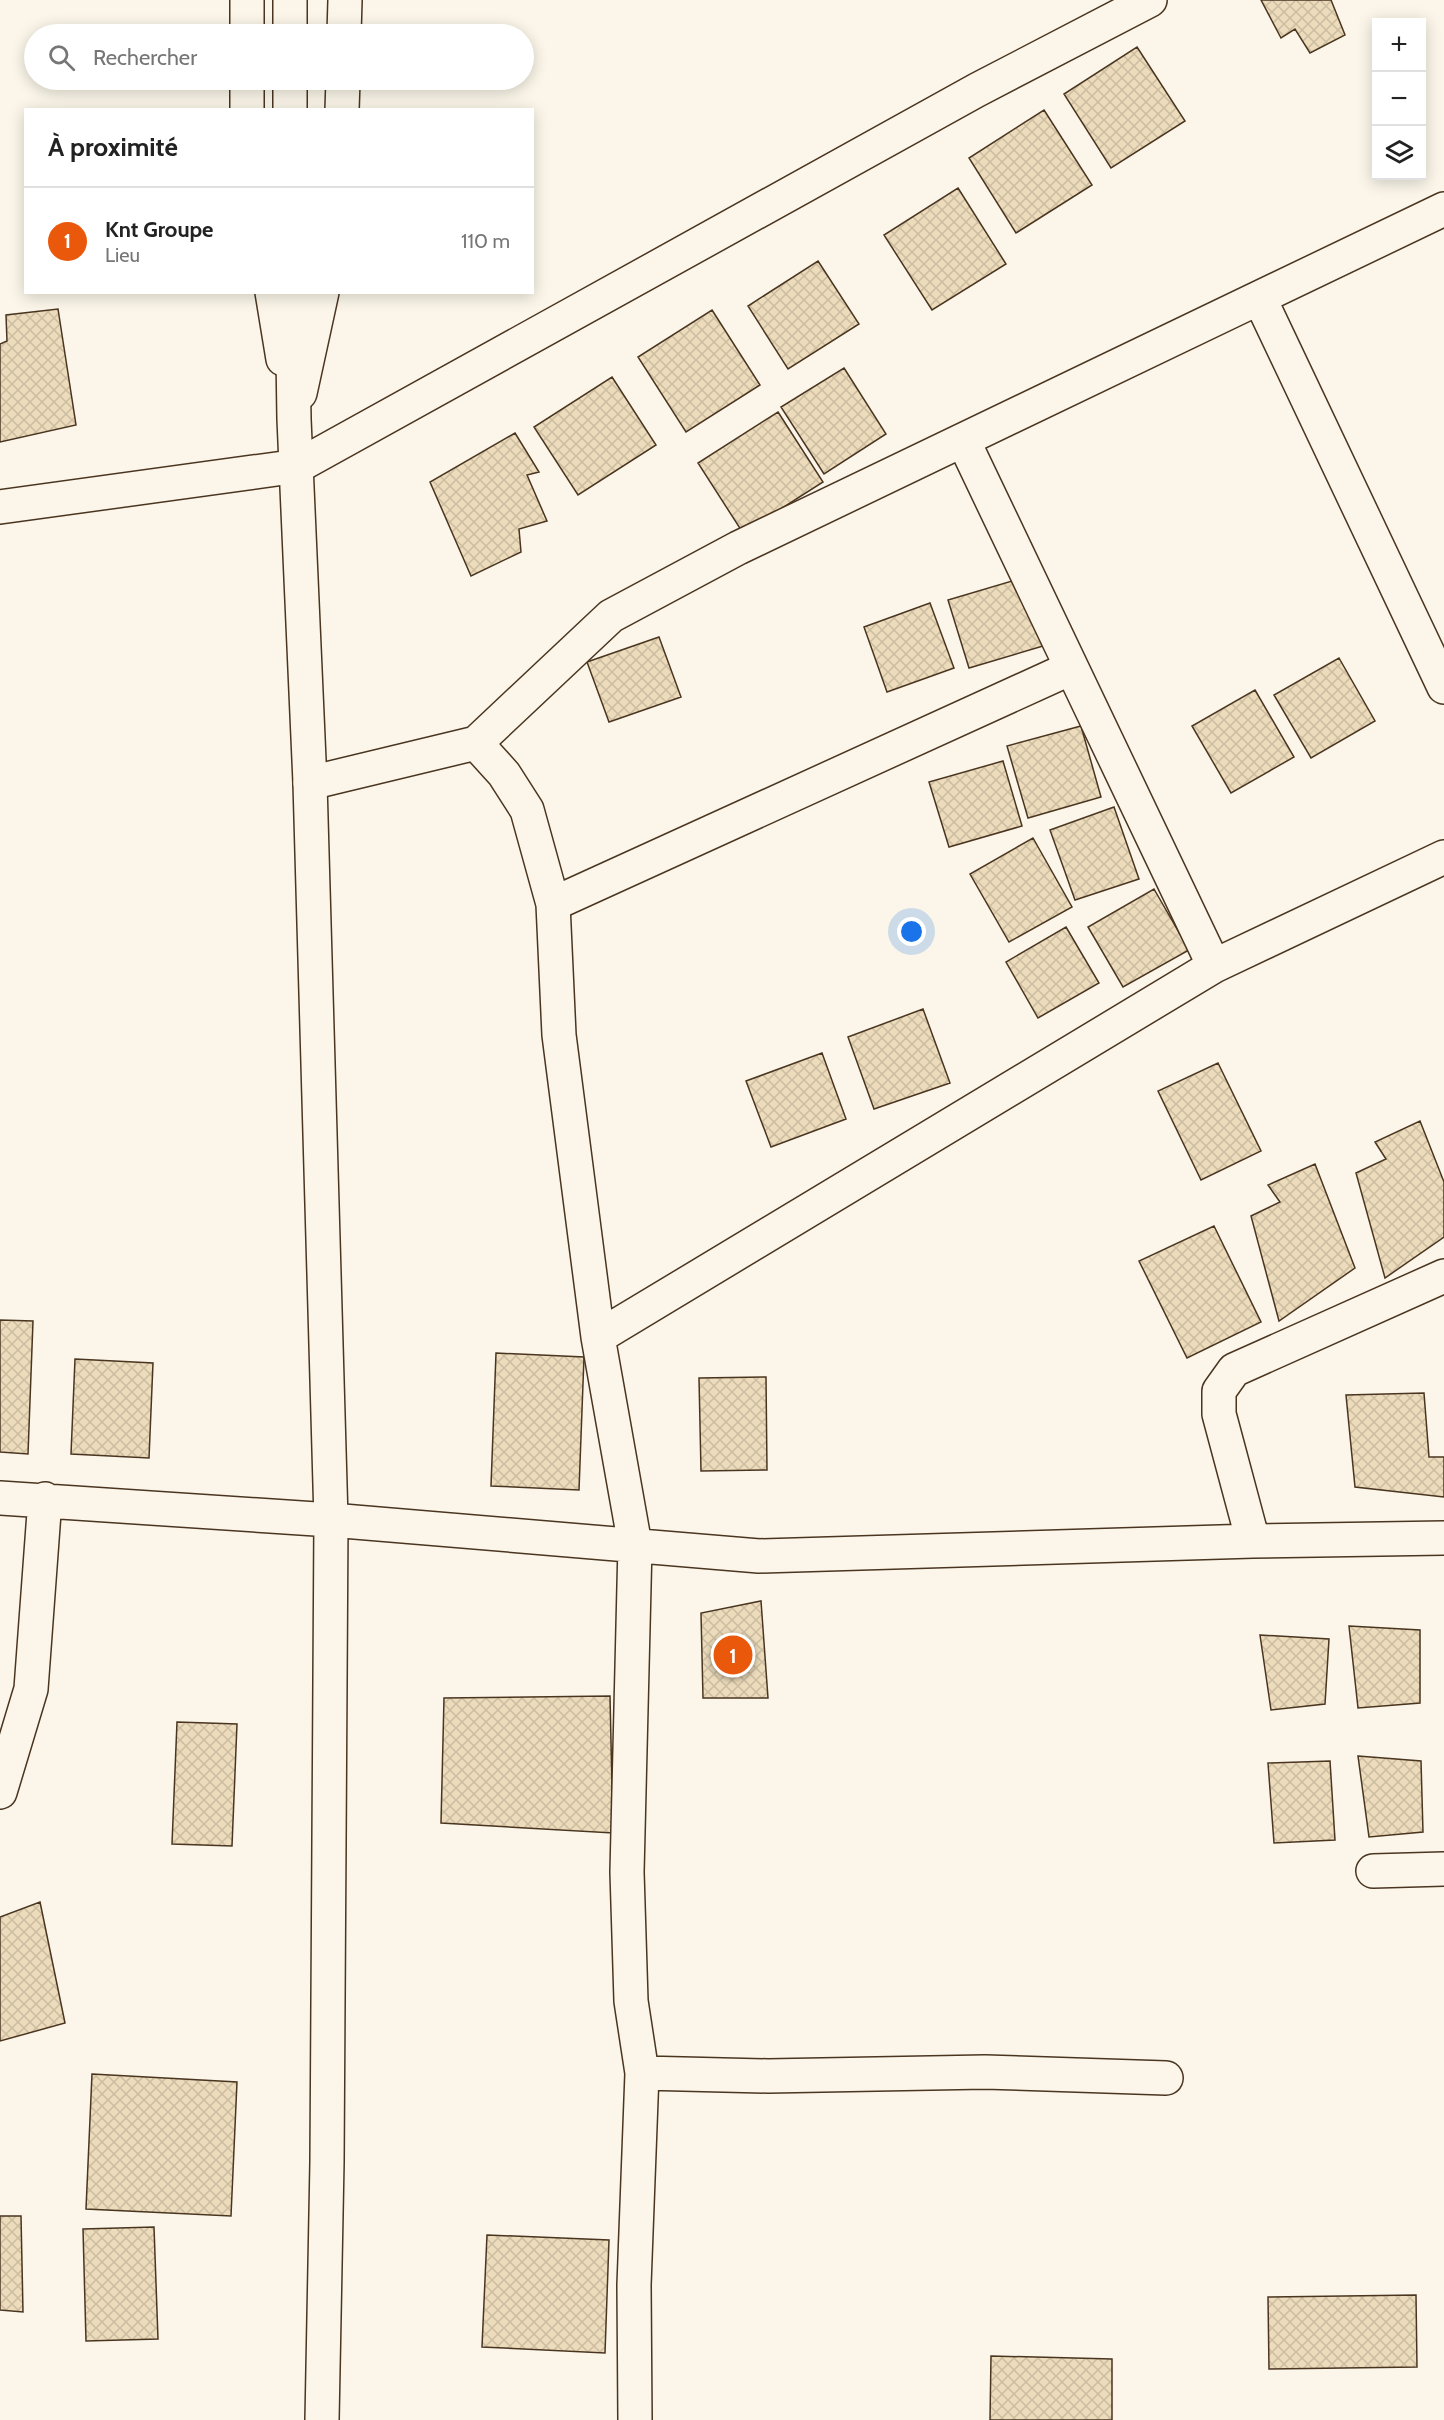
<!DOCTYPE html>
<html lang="fr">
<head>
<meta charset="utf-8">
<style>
	body { margin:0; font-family:Cabin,sans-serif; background:#f2f2f2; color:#222 }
	.controls { position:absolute; right:18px; top:18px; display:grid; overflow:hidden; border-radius:0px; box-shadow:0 3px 15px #0003 }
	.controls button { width:54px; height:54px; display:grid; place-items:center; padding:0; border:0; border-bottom:2px solid #e0e0e0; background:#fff; color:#222; font:30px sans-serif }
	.you { position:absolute; left:912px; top:932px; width:21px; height:21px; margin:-15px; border:4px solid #fff; border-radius:50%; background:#1a73e8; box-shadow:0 0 0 9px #1a73e833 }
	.badge { display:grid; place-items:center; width:39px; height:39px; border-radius:50%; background:#ea580c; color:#fff; font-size:20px; font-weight:700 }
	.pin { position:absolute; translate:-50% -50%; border:3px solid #fff; box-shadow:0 2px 6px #0006 }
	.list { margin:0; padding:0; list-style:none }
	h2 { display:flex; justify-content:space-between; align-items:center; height:78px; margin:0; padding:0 24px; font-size:26px }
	h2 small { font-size:20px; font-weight:400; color:#767676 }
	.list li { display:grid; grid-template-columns:39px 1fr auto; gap:18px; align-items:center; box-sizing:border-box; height:108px; padding:0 24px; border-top:2px solid #e0e0e0 }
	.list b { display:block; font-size:22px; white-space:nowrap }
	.list p { margin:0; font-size:20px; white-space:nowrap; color:#767676 }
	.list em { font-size:20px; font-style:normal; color:#767676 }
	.icon { flex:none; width:33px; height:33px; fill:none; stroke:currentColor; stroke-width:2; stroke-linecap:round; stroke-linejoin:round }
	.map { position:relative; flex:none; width:1444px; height:2420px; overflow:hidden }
	.search { position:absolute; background:#fff; box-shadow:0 3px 15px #0003; left:24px; top:24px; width:510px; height:66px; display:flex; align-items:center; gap:15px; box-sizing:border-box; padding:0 21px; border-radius:33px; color:#767676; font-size:22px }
	.panel { position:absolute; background:#fff; box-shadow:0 3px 15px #0003; left:24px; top:108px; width:510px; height:186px; border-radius:0px }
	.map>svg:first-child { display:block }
	.building { fill:url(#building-cross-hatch); stroke:#4a3520; stroke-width:1.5 }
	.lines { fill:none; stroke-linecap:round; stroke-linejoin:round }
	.minor-casing { stroke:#4a3520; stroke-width:36 }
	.tertiary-casing { stroke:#4a3520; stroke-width:36 }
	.minor { stroke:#fbf6e9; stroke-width:33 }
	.tertiary { stroke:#fbf6e9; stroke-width:33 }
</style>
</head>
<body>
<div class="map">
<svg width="1444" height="2420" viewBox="0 0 1444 2420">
	<defs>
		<pattern id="building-cross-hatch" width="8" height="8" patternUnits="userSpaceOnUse" patternTransform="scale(1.5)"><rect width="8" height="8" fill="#ecdcbc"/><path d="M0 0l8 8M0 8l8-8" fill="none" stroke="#ccbda1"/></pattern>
	</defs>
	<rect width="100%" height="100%" fill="#fbf6e9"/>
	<!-- building -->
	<path class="building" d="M1261,0H1331L1345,35L1310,53L1295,29L1281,38Z
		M1137,47L1185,121L1111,168L1064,94Z
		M1044,110L1092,185L1016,233L969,158Z
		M958,188L1006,264L932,310L884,235Z
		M818,261L859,324L788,369L748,306Z
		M58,309L76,425L0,442V344L7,341L6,315Z
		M712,310L760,385L686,432L638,357Z
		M844,368L886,434L824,474L781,407Z
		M612,377L656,445L578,495L534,427Z
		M778,412L823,482L743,533L698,463Z
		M515,433L539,472L527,475L547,521L519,529L521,552L471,576L430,482Z
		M1022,578L1043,646L969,668L948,600Z
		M930,603L954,668L887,692L864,627Z
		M659,637L681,697L609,722L587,662Z
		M1339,658L1375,721L1311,758L1274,695Z
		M1255,690L1294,757L1231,793L1192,726Z
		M1081,726L1101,797L1028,818L1007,746Z
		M1003,761L1022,826L949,847L929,782Z
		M1114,807L1139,879L1075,900L1050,830Z
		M1033,838L1072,907L1009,942L970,874Z
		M1154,889L1189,950L1123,987L1088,927Z
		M1066,927L1099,983L1038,1018L1006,962Z
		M923,1009L950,1083L874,1109L848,1037Z
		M822,1053L846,1119L771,1147L746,1081Z
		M1218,1063L1261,1151L1201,1180L1158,1091Z
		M1420,1121L1444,1182V1237L1385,1278L1356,1173L1386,1159L1375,1142Z
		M1315,1164L1355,1268L1279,1321L1251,1216L1280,1202L1268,1185Z
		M1214,1226L1261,1322L1187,1358L1139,1261Z
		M0,1320L33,1321L28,1454L0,1452Z
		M496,1353L584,1357L579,1490L491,1486Z
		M75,1359L153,1363L149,1458L71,1454Z
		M766,1377L767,1470L701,1471L699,1378Z
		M1424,1393L1429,1457H1444V1497L1355,1487L1346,1395Z
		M761,1601L768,1698H703L701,1613Z
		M1349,1626L1420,1630V1703L1358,1708Z
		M1260,1635L1329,1639L1325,1704L1271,1710Z
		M610,1696L613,1833L441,1823L444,1698Z
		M177,1722L237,1724L232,1846L172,1844Z
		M1358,1756L1421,1761L1423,1832L1369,1837Z
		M1330,1761L1335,1840L1274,1843L1268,1763Z
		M40,1902L65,2023L0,2041V1917Z
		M92,2074L237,2082L231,2216L86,2209Z
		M0,2216H21L23,2312L0,2310Z
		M154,2227L158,2339L86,2341L83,2229Z
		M487,2235L609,2240L605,2353L482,2347Z
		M1416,2295L1417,2367L1269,2369L1268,2297Z
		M991,2356L1112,2359V2420H990Z"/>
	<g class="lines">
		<!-- minor casing -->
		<g class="minor-casing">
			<path id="minor" d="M247,34V0
				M344,34L345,0
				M247,110V80
				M342,110L343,80
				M272,292L283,359
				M1260,299L1444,687
				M300,393L322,292
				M963,440L1214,966
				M0,507L298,466L977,90L1150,0
				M310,783L476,743
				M553,904L1071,668
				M598,1337L1214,966L1444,857
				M0,1498L331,1520
				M1253,1541L1219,1414V1391L1234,1370L1444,1276
				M0,1792L31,1689L45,1499
				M1373,1871L1444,1869
				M642,2073L768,2076L985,2072L1166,2078
				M322,2420L327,2162L331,1520L759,1556L1253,1541L1444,1538
				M635,2420L634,2285L642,2073L631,2001L627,1872L635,1545L598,1337L559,1035L553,904L527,810L504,774L476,743L611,616L738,548L1444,209"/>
		</g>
		<!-- tertiary casing -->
		<g class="tertiary-casing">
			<path id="tertiary" d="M290,0V34
				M290,80V110
				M292,292L294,419L310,783L331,1520"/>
		</g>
		<!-- minor -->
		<use href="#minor" class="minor"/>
		<!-- tertiary -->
		<use href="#tertiary" class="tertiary"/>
	</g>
</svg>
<div class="controls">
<button>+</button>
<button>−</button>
<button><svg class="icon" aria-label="layers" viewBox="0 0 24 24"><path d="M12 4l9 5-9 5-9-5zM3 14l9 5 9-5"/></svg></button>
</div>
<div class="you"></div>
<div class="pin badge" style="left:733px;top:1655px">1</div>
<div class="search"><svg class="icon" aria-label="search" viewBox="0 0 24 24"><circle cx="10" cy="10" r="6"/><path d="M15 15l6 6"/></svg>Rechercher</div>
<section class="panel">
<h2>À proximité<small></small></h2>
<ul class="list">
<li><span class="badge">1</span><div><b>Knt Groupe</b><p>Lieu</p></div><em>110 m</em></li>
</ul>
</section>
</div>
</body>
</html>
